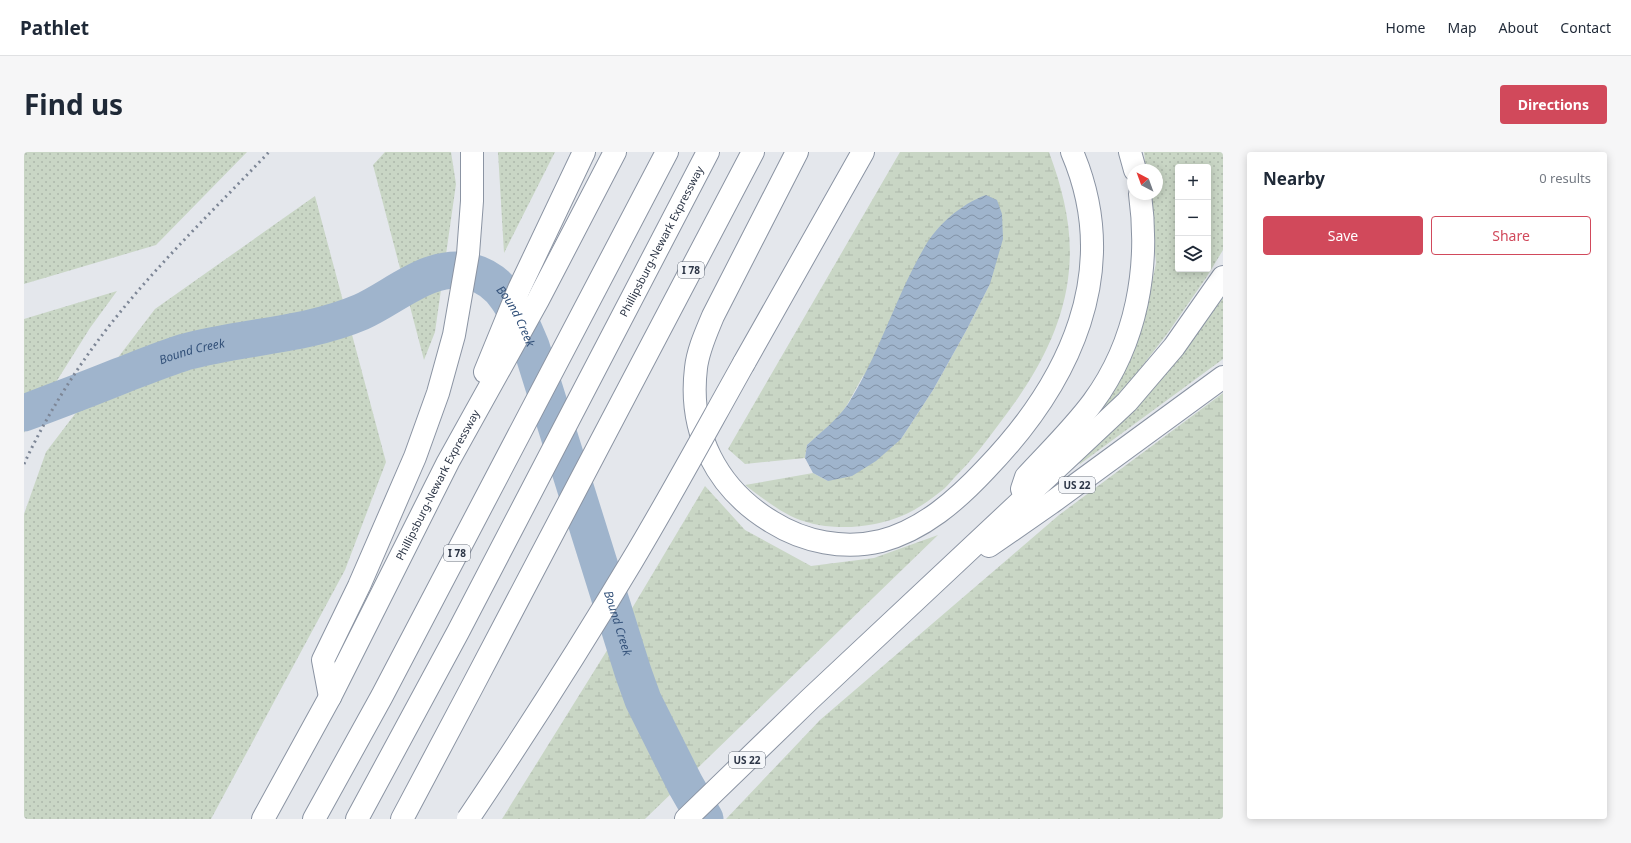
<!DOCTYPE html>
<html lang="en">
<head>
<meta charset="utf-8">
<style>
	body { margin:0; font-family:"Noto Sans",sans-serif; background:#f6f6f7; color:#1f2937 }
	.controls { position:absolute; right:12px; top:12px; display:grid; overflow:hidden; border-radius:4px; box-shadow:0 2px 10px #0003 }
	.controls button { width:36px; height:36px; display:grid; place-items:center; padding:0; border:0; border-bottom:1px solid #e0e1e3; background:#fff; color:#1f2937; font:20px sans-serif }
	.compass { position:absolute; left:1103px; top:12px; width:36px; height:36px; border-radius:50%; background:#fff; box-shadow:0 2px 10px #0003; rotate:319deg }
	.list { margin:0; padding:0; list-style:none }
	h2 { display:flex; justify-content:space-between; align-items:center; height:52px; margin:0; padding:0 16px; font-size:17px }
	h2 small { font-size:13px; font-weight:400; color:#747a83 }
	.actions { display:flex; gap:8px; padding:12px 16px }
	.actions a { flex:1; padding:9px 0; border:1px solid #d1495b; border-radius:4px; text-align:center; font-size:14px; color:#d1495b }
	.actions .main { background:#d1495b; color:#fff }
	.icon { flex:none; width:22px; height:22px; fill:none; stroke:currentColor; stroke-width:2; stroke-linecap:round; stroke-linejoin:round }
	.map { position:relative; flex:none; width:1199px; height:667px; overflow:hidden; border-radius:4px }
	header { display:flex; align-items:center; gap:24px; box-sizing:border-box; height:56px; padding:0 20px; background:#fff; border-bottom:1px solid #e0e1e3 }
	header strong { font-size:19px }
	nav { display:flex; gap:22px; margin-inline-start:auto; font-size:14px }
	.intro { display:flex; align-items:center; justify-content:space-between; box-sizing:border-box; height:96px; padding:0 24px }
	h1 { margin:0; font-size:28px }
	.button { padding:10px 18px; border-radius:4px; background:#d1495b; color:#fff; font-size:14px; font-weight:700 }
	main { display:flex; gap:24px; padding:0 24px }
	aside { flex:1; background:#fff; border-radius:4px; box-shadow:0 2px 10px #0003 }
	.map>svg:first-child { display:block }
	.grass { fill:url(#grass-dots); fill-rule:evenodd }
	.wetland { fill:url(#wetland-marsh) }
	.water { fill:url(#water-waves) }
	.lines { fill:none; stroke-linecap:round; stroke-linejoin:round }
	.river { stroke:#9fb4cc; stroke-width:37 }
	.motorway-casing { stroke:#8b94a3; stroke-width:24 }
	.motorway { stroke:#fff; stroke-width:22 }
	.rail { stroke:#7d8696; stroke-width:3; stroke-dasharray:2 4; stroke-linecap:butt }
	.motorway-bridge-casing { stroke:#8b94a3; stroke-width:24; stroke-linecap:butt }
	.motorway-bridge { stroke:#fff; stroke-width:22 }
	.labels { text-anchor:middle; stroke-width:3.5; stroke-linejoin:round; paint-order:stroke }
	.shield { fill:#f4f6f9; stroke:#676e7b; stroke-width:1 }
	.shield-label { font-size:10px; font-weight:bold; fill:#2b3445 }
	.street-label { font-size:11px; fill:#2b3445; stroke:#f4f6f9 }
	.water-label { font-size:12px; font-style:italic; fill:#34527a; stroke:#f4f6f9 }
</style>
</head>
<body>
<header>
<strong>Pathlet</strong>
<nav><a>Home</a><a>Map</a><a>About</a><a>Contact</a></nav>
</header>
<div class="intro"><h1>Find us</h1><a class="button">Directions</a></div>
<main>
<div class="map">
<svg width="1199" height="667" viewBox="0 0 1199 667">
	<defs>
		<pattern id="grass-dots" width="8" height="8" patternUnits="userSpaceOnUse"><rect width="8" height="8" fill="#c9d6c5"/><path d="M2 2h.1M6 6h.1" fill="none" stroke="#adb8ab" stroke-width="1.8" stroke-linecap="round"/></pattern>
		<pattern id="wetland-marsh" width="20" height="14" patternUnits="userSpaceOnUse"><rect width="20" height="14" fill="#c9d6c5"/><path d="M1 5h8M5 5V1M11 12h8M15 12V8" fill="none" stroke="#adb8ab"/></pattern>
		<pattern id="water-waves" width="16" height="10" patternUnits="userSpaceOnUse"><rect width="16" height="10" fill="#9fb4cc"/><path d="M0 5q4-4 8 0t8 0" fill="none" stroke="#8293a7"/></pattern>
	</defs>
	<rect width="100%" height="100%" fill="#e4e7ec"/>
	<!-- grass -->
	<path class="grass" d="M0,0H223L132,93L0,132Z
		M361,0H427L432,32L411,180L400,208L349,13Z
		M474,0H531L480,101Z
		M1120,0H1199V98L1182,126L1143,182L1112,222L1078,260L1075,257L1108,200L1120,169L1132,111L1125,42H1133V18H1122ZM1154,15H1184V117H1154Z
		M291,44L362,310L321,418L187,667H0V362L22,300L131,157Z
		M93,139L66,176L0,281V167Z
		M1199,146V207L1056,312L1054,309L1163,195Z"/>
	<!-- wetland -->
	<path class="wetland" d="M876,0H1025C1039,38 1049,77 1045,118C1040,176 1010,227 975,272C961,291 947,309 931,325C926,330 922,336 916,340C906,348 892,358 880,363C847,377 805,380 771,366C753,358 737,345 721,333L789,321L804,329L877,287L909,238L942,179L966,132L839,224L823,253L814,266L783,293L781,306L721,312L704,297Z
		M1199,241V667H702L796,568L1035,363Z
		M681,334L721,378L787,414L850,406L914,383L621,667H478L582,500Z"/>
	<!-- water -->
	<path class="water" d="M962,43L973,48L978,62L979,87L966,132L942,179L909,238L877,287L852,309L828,324L804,329L789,321L781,306L783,293C797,280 813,268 824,252C855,203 871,146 900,96C913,73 937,52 962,43Z"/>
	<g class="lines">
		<!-- river -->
		<path class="river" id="s1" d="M0,261C32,249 64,237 96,224C117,216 139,207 161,200C219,184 281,184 337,160C371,145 407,109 448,120C482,129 494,164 507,194L609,520L619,548L661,632L681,667"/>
		<!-- motorway casing -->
		<g class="motorway-casing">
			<g id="motorway">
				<path d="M773,0L689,164C682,181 674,198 672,216C664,281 693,337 748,370C780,390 820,398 857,389C899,378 933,348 962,317C1046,230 1099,119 1048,0"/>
				<path d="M1106,0L1111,18"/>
				<path d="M720,211L839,0"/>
				<path d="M461,220L495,137L560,0"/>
				<path d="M998,337L1002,325C1024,301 1049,277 1069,250C1113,190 1126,115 1116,42"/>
				<path d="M965,394L1027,351L1199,225"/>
				<path d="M306,545L299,508L335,434L391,305L414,241L430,183L444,102L448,49V0"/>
				<path id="s2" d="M239,667L306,545L424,310L514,148L591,0"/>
				<path d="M290,667L358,544L643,0"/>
				<path id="s3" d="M333,667L434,480L684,0"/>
				<path d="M378,667L448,535L729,0"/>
				<path d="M662,667L785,548L1103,250L1150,195L1199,125"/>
			</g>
		</g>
		<!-- motorway -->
		<use href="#motorway" class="motorway"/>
		<!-- rail -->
		<path class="rail" d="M0,312C19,271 43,231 70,194C121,124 185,63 245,0"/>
		<!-- motorway-bridge casing -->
		<g class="motorway-bridge-casing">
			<path id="motorway-bridge" d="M444,667C501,582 556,496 608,409C647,344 683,277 720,211"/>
		</g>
		<!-- motorway-bridge -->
		<use href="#motorway-bridge" class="motorway-bridge"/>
	</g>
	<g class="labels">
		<!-- shield labels -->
		<g class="shield">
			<rect x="654" y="110" width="26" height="16" rx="3"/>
			<rect x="1035" y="325" width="36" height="16" rx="3"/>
			<rect x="420" y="393" width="26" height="16" rx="3"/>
			<rect x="705" y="600" width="36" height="16" rx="3"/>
		</g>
		<g class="shield-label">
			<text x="667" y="122">I 78</text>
			<text x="1053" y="337">US 22</text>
			<text x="433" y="405">I 78</text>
			<text x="723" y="612">US 22</text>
		</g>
		<!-- street labels -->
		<g class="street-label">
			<text dy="4" stroke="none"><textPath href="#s3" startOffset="653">Phillipsburg-Newark Expressway</textPath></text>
			<text dy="4" stroke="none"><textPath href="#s2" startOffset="377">Phillipsburg-Newark Expressway</textPath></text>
		</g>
		<!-- water labels -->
		<g class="water-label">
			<text dy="4" stroke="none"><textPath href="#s1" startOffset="539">Bound Creek</textPath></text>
			<text dy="4" stroke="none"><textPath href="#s1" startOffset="179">Bound Creek</textPath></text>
			<text dy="4" stroke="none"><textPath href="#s1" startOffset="863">Bound Creek</textPath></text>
		</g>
	</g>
</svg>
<div class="controls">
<button>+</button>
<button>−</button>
<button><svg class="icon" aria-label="layers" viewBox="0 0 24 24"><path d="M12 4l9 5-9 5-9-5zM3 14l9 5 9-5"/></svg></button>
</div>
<svg class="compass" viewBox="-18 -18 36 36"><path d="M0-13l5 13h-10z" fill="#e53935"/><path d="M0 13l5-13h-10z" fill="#747a83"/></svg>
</div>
<aside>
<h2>Nearby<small>0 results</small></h2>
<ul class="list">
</ul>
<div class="actions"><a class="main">Save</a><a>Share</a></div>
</aside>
</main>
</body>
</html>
